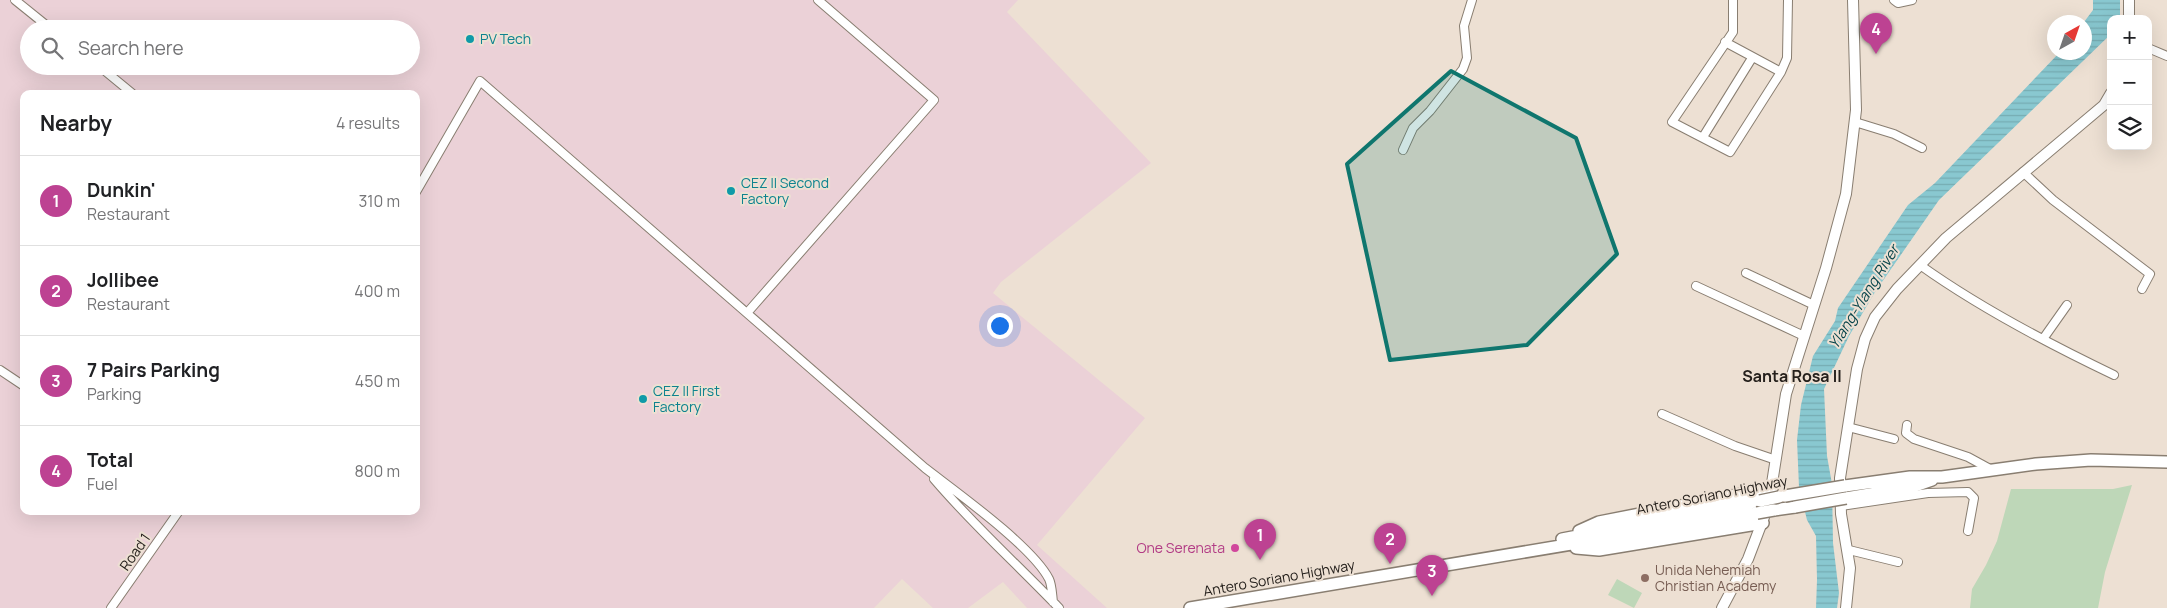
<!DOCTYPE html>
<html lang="en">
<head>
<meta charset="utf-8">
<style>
	body { margin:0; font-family:Manrope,sans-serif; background:#f2f2f2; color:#202124 }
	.controls { position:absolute; right:15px; top:15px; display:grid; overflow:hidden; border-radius:10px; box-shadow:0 5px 20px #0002 }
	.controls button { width:45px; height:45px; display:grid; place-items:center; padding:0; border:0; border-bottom:1px solid #e0e0e0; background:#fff; color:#202124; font:25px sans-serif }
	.compass { position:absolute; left:2047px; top:15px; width:45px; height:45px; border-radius:50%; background:#fff; box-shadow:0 5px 20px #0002; rotate:40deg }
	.you { position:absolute; left:999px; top:325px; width:18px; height:18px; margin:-12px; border:4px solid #fff; border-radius:50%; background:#1a73e8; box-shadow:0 0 0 8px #1a73e833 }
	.badge { display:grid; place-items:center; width:32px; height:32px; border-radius:50%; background:#bd4292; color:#fff; font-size:16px; font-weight:700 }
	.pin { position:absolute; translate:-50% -41px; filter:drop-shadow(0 1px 2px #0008) }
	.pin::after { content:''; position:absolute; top:26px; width:18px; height:15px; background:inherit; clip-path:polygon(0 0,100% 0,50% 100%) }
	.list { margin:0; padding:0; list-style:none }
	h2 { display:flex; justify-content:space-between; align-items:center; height:65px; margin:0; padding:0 20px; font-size:21px }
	h2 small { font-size:16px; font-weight:400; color:#757577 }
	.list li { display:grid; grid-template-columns:32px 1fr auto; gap:15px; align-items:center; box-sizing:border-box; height:90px; padding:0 20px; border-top:1px solid #e0e0e0 }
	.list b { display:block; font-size:19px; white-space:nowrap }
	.list p { margin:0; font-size:16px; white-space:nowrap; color:#757577 }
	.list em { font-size:16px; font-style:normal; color:#757577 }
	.icon { flex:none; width:28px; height:28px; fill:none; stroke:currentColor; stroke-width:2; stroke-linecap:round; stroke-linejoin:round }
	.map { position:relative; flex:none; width:2167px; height:608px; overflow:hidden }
	.search { position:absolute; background:#fff; box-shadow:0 5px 20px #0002; left:20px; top:20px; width:400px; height:55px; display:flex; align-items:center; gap:12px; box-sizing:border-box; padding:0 18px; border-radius:28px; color:#757577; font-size:19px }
	.panel { position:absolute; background:#fff; box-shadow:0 5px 20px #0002; left:20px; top:90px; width:400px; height:425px; border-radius:10px }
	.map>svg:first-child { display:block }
	.industrial { fill:#ebd1d7; fill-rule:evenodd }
	.green { fill:#bed7b8 }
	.water { fill:url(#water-rules) }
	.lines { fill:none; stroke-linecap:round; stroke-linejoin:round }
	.street-casing { stroke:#897e71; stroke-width:10 }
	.secondary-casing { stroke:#897e71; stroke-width:12 }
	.primary-casing { stroke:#897e71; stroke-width:14 }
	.street { stroke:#fff; stroke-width:8 }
	.secondary { stroke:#fff; stroke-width:10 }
	.primary { stroke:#fff; stroke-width:11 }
	.primary-bridge-casing { stroke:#897e71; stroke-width:14; stroke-linecap:butt }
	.primary-bridge { stroke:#fff; stroke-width:11 }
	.marked { fill:#0f766e; fill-opacity:0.2; stroke:#0f766e; stroke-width:4; stroke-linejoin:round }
	.culture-dot { fill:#0f9aa8; stroke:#ede0d3; stroke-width:2 }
	.hotel-dot { fill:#d1479c; stroke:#ede0d3; stroke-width:2 }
	.education-dot { fill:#8d6e63; stroke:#ede0d3; stroke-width:2 }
	.labels { text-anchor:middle; stroke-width:4; stroke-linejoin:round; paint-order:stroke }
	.culture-label { font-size:14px; fill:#0d838f; stroke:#ede0d3; text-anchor:start }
	.street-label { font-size:14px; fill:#25201c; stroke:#ede0d3 }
	.hotel-label { font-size:14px; fill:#b23c85; stroke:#ede0d3; text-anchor:end }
	.education-label { font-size:14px; fill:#785e54; stroke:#ede0d3; text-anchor:start }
	.water-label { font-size:15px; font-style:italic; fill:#064349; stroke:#ede0d3 }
	.quarter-label { font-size:16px; font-weight:bold; fill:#25201c; stroke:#ede0d3 }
</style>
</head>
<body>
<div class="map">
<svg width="2167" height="608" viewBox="0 0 2167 608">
	<defs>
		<pattern id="water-rules" width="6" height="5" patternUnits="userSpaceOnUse" patternTransform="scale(1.25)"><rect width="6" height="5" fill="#89c8d0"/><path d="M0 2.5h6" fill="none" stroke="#76acb2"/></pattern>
	</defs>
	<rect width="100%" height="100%" fill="#ede0d3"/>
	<!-- industrial -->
	<path class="industrial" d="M0,0H1018L1007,12L1151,163L1001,282L993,293L1145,418L1037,545L1107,608H1027L1003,582L968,608H933L902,579L874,608H0ZM29,29H411V66H29ZM24,94H416V511H24Z"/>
	<!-- green -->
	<path class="green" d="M2132,485L2105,572L2098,608H1970L1972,589L1986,565L1997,541L2011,489H2113Z
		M1617,579L1642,593L1634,608L1608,595Z"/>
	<!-- water -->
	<path class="water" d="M2093,0H2120V19H2111V34L1939,200L1875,292L1849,336L1824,389L1827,456L1832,484L1833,543L1839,593L1837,608H1816L1817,580L1816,536L1807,520L1799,487L1797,440L1801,405L1813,356L1835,321L1838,308L1908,205L1935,183L2059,53L2084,52V22L2093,10Z"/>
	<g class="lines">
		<!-- street casing -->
		<g class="street-casing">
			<path id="street" d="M15,0L51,29
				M1733,0V32L1672,122L1730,152L1781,72L1787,58L1788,0
				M1894,0L1898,3L1912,0
				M1725,42L1781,72
				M2148,48L2167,56
				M99,66L133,94
				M1855,122L1894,134L1922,148
				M1703,137L1752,58
				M1403,150L1413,128L1430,111L1463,69L1467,58L1464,26L1472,0
				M2023,172L2053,200L2150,274L2142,289
				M416,192L480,81L925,468C956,492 1032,546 1049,579C1052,585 1052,595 1053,602
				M1920,265C1980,308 2047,343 2114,375
				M1746,273L1814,305
				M1696,286L1804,336
				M747,313L934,100L818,0
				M2043,339L2067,305
				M0,370L24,386
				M1662,414L1735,446L1776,460
				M1907,425L1906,433L1914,439L1968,457L1990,469
				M1848,427L1894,439
				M934,479C974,526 1017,564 1059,608
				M1841,506L1928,493L1968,492L1974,498L1968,531
				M1849,550L1898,562
				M111,608L179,511"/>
		</g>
		<!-- secondary casing -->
		<g class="secondary-casing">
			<path id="secondary" d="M2129,0V19
				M1770,496L1786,394L1826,268L1846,194L1856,110L1853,0
				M1722,608L1748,559L1764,517
				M1846,608L1850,568L1841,514L1840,478L1857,369L1865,339L1875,317L1897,289L1946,238L2104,105L2111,93"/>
		</g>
		<!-- primary casing -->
		<g class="primary-casing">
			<path id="primary" d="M1845,486L1910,477H1942L2036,464L2091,460L2167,462
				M1846,498L1912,487L1932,480
				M1774,510L1795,507
				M1579,531L1599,522L1772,488
				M1562,539L1760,501
				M1576,548L1599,550L1763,523
				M1190,608L1757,513"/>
		</g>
		<!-- street -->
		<use href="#street" class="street"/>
		<!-- secondary -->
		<use href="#secondary" class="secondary"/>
		<!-- primary -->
		<use href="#primary" class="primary"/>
		<!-- primary-bridge casing -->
		<g class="primary-bridge-casing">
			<path id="primary-bridge" d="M1785,496L1845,486
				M1760,501L1779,497
				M1795,507L1846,498
				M1757,513L1774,510"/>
		</g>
		<!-- primary-bridge -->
		<use href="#primary-bridge" class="primary-bridge"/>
	</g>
	<!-- marked area -->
	<path class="marked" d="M1451,71L1576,138L1617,254L1527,345L1390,360L1347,164Z"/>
	<!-- markers -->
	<g class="culture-dot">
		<circle cx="470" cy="39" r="5"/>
		<circle cx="731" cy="191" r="5"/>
		<circle cx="643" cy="399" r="5"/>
	</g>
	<circle class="hotel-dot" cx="1235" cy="548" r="5"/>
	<circle class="education-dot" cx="1645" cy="578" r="5"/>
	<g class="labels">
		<!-- culture labels -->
		<g class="culture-label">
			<text x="480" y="44">PV Tech</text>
			<text x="741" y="188">CEZ II Second<tspan x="741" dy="16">Factory</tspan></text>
			<text x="653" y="396">CEZ II First<tspan x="653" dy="16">Factory</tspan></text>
		</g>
		<!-- street labels -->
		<g class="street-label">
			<text transform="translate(1712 495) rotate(-11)" y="5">Antero Soriano Highway</text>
			<text transform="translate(135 552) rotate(-55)" y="5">Road 1</text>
			<text transform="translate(1279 578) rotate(-10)" y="5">Antero Soriano Highway</text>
		</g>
		<!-- hotel labels -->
		<g class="hotel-label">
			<text x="1225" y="553">One Serenata</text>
		</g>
		<!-- education labels -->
		<g class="education-label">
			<text x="1655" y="575">Unida Nehemiah<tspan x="1655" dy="16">Christian Academy</tspan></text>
		</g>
		<!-- water labels -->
		<g class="water-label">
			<text transform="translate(1864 297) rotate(-58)" y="5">Ylang-Ylang River</text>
		</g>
		<!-- quarter labels -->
		<g class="quarter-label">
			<text x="1792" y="382">Santa Rosa II</text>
		</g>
	</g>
</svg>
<div class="controls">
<button>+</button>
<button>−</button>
<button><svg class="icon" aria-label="layers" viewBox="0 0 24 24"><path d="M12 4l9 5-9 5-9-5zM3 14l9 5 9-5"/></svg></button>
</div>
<svg class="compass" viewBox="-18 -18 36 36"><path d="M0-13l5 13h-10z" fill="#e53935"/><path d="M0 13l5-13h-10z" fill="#757577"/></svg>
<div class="you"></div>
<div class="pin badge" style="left:1260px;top:560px">1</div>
<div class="pin badge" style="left:1390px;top:564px">2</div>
<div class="pin badge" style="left:1432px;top:596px">3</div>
<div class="pin badge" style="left:1876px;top:54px">4</div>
<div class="search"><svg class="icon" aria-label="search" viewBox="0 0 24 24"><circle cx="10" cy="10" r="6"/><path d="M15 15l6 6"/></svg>Search here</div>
<section class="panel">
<h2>Nearby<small>4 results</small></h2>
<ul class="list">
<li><span class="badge">1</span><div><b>Dunkin'</b><p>Restaurant</p></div><em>310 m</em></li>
<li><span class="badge">2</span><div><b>Jollibee</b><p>Restaurant</p></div><em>400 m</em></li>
<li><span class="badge">3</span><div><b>7 Pairs Parking</b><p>Parking</p></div><em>450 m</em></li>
<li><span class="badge">4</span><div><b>Total</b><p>Fuel</p></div><em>800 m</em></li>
</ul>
</section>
</div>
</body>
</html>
